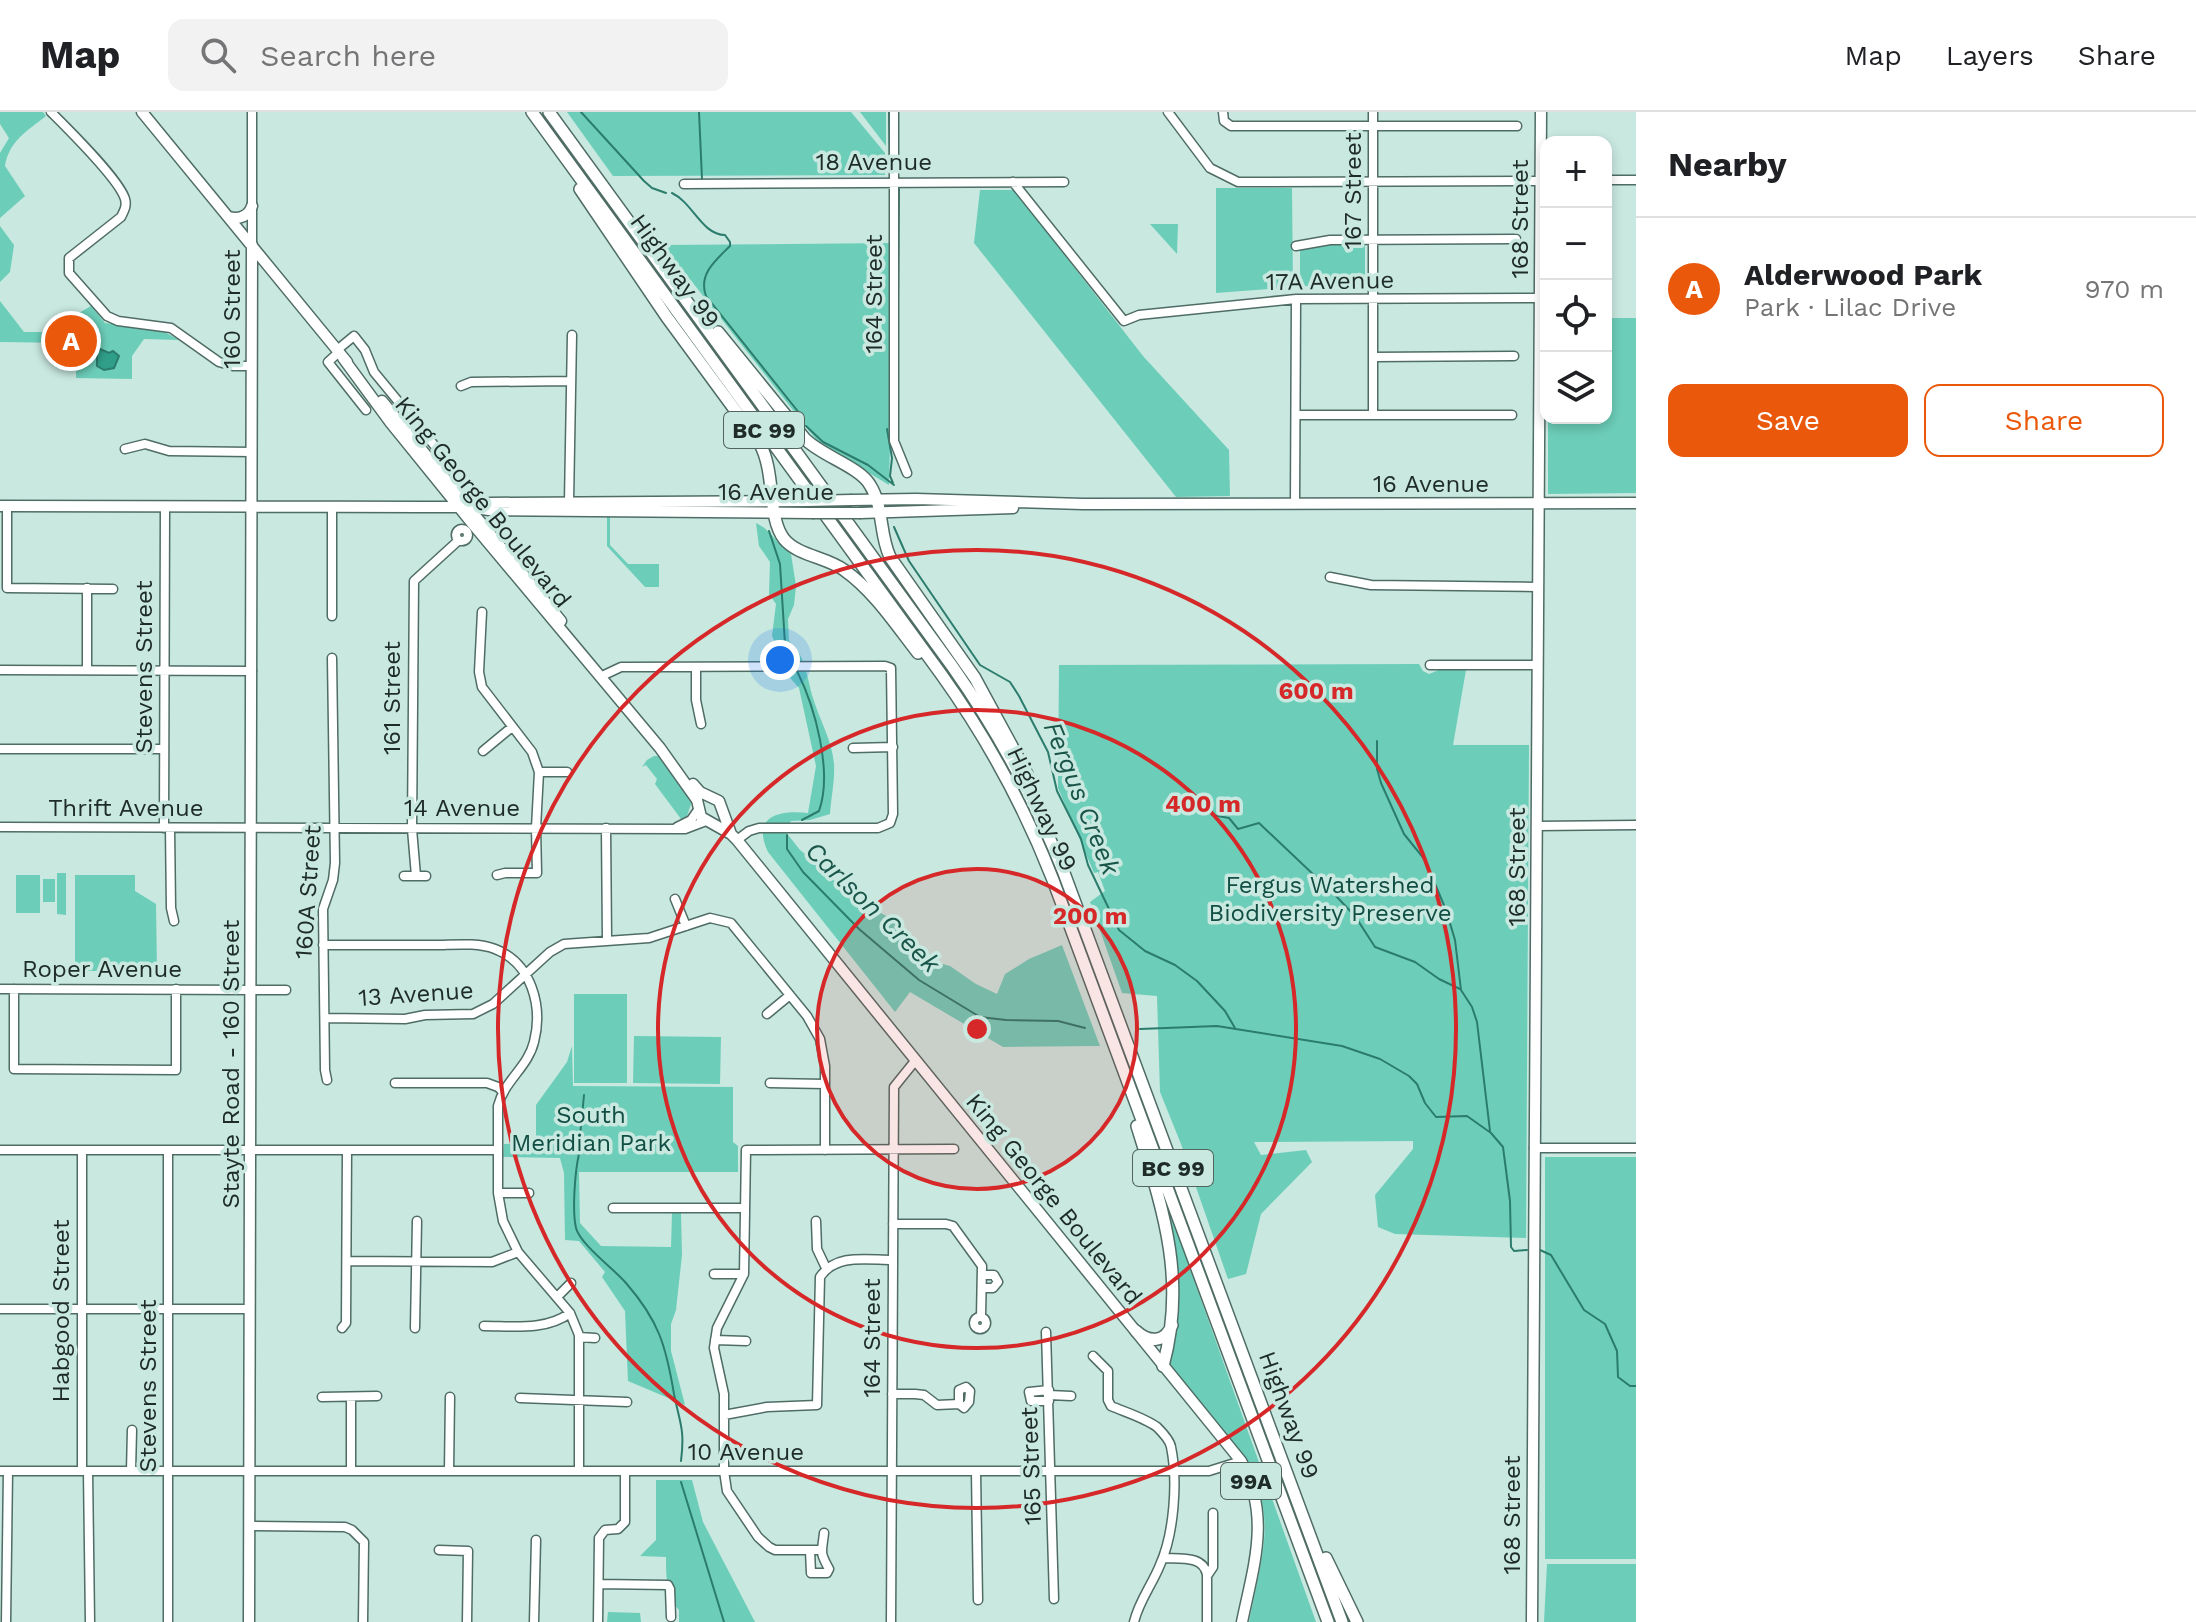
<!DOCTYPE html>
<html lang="en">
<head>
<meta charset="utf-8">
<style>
	body { margin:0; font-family:"Work Sans",sans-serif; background:#f2f2f2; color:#202124 }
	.controls { position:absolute; right:24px; top:24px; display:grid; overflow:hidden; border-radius:16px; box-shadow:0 4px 12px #0003 }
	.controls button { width:72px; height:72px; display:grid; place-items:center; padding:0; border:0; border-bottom:2px solid #e0e0e0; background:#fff; color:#202124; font:40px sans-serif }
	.you { position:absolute; left:780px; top:548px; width:28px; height:28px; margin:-20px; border:6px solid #fff; border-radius:50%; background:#1a73e8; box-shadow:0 0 0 12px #1a73e833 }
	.badge { display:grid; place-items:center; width:52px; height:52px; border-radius:50%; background:#ea580c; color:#fff; font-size:26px; font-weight:700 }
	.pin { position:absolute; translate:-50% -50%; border:4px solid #fff; box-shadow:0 2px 8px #0006 }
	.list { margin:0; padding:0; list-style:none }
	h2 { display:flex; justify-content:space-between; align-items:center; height:104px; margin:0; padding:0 32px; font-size:34px }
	h2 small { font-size:26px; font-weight:400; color:#757577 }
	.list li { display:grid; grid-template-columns:52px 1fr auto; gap:24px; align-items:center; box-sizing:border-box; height:144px; padding:0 32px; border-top:2px solid #e0e0e0 }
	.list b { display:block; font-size:30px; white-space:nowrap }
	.list p { margin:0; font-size:26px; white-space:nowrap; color:#757577 }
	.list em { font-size:26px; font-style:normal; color:#757577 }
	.actions { display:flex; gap:16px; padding:24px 32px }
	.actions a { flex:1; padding:18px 0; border:2px solid #ea580c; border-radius:16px; text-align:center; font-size:28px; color:#ea580c }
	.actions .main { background:#ea580c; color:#fff }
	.icon { flex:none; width:44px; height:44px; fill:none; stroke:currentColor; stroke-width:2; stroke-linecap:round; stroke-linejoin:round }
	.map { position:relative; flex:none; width:1636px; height:1510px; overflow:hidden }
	header { display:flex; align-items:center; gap:48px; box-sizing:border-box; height:112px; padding:0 40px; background:#fff; border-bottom:2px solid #e0e0e0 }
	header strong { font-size:38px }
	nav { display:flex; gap:44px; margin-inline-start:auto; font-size:28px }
	.search { width:560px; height:72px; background:#f2f2f2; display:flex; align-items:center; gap:20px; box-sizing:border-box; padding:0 28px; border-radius:16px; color:#757577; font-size:30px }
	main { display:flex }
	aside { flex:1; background:#fff }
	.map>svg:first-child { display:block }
	.green { fill:#6cceb9 }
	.water { fill:#309f8a; stroke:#2b7c6c; stroke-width:2 }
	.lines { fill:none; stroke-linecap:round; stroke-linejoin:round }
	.stream { stroke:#2b7c6c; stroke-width:2 }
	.minor-casing { stroke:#4f6c65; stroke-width:11 }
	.major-casing { stroke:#4f6c65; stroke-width:13 }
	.highway-casing { stroke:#4f6c65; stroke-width:14 }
	.minor { stroke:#fff; stroke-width:8 }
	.major { stroke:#fff; stroke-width:10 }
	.highway { stroke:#fff; stroke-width:11 }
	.major-bridge-casing { stroke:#4f6c65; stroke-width:13; stroke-linecap:butt }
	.major-bridge { stroke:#fff; stroke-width:10 }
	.ring { fill:none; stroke:#d62828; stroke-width:4 }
	.labels { text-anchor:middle; stroke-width:7; stroke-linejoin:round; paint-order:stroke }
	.shield { fill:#c8e8e0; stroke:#51645e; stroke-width:2 }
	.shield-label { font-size:22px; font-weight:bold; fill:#1e2b27 }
	.street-label { font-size:24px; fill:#1e2b27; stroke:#c8e8e0 }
	.park-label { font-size:24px; fill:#114e43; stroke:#c8e8e0 }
	.water-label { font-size:26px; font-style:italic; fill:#1a554a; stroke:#c8e8e0 }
	.centre { fill:#d62828; stroke:#c8e8e0; stroke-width:4 }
	.ring-label { font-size:24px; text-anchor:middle; font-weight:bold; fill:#d62828; stroke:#c8e8e0; stroke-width:7; stroke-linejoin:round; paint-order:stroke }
</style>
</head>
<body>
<header>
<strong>Map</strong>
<div class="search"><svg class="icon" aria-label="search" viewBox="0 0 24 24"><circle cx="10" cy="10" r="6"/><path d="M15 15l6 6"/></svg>Search here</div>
<nav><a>Map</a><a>Layers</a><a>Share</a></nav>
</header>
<main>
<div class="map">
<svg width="1636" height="1510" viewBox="0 0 1636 1510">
	<rect width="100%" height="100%" fill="#c8e8e0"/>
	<!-- green -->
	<path class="green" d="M0,0H43L46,4C27,19 9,29 5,54L25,84L0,106V41L9,26L0,12Z
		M567,0H851L885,41V63L613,64Z
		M860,0H886V34Z
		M1216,76H1292L1293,175L1216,181Z
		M980,78H1014L1143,244L1229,338L1230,384L1176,385L974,131Z
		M1150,112H1178L1177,142Z
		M0,114L14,133L10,160L0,170Z
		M895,131L889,373L818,330L663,133Z
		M1328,131H1365V175L1300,174V136Z
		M0,189L24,220H46L91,194L105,211L161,218L179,228L144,227L132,244V267L76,266V241L68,231L0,230Z
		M1606,206H1636V381L1548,382V306H1606Z
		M607,405H610V433L628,452H659V475H645L607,434Z
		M756,411C770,417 778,433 791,442L796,474L794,493L788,507L789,529C806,543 807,567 813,586C820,609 832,628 834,652C835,669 831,686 830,702L810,708L791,709L785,719L800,738L820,753L848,784L898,810L913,833L931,849L950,854L976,872L997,882L1005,862L1029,847L1062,833L1100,934L1003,935L910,880L895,900L768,740C751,704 779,698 808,701L816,654L799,576L791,567L772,524L776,492L769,482L770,450L759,434Z
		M1419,552L1423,559L1429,562L1439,558H1466L1453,633H1529L1526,1126L1395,1122L1378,1115L1375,1083L1413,1037V1029L1254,1030L1261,1043L1306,1038L1312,1050L1261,1102L1246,1162L1228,1167L1181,1032L1160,980L1157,884L1122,881L1090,790L1105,779L1098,760L1094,761L1058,676L1059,553Z
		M654,644H659L682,673L692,689L687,704L681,707L655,672L657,667L646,653L642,655L647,648Z
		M57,761H66V803L57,802Z
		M16,763H40V801H16Z
		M75,763H135V779L156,792L157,859H75Z
		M43,767H55V790H43Z
		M574,882H627V971H574Z
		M634,924L721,925L720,972L633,971Z
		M572,934L573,974L733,975V1030L738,1034V1060H579L580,1111L601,1134L671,1135L672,1101H681L682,1143L676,1198L671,1212V1239L685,1293L628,1269L625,1199L602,1165L605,1160L579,1129L565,1128L564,1061L560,1046L503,1045L504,1032L536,1031V993L567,950Z
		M1545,1045H1636V1447H1545Z
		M1158,1067L1316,1510H1249C1267,1420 1282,1390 1219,1313C1203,1293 1182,1272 1169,1249C1184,1187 1177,1128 1158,1067Z
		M656,1368H692L703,1410L755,1510H679V1498C666,1484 666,1463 666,1445L640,1444L656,1428Z
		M1547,1452H1636V1510H1544Z
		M608,1500L640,1501L641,1510H607Z"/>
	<!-- water -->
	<path class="water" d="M100,237L109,241L113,239L119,244L114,256L104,258L97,254V241Z"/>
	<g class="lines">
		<!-- stream -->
		<path class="stream" d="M581,0L644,69L652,76L666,81
			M699,0L702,67
			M889,0L890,66
			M896,74L899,77L898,187
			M672,81C693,91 702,123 725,123L730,130V134C716,148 698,162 706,184L800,302
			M806,314L823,330L868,353L894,373
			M887,317L892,346L890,364L893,371
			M894,415L909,449L980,553L1010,570L1019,584L1048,640L1057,679L1081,727L1088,753L1119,818L1145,839L1175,853L1197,869L1225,899L1235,916
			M769,419L780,452L785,532L795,549
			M797,559C815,595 833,660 819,699L802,708
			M1377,629V657L1381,671L1404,722L1425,748L1446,798L1455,828L1461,878L1472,895L1477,910L1490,1019
			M1212,703L1229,706L1238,717L1259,711L1335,783L1355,804L1375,835L1415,850L1439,867L1460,877
			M787,723V737L803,760L859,817L919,868L980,905L1006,908L1058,909L1085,916
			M1140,917L1217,914L1342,934L1380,947L1409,964L1417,972L1425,991L1436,1005L1467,1004L1491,1021L1503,1035L1510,1089L1511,1135L1514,1139L1527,1138
			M579,1034L584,983
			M579,1042C575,1059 572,1099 576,1116C580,1132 614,1157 626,1171C659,1209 666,1234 674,1282C680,1312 685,1317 681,1349
			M1540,1138L1551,1143L1584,1198L1605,1212L1617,1239L1618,1265L1630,1274H1636
			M681,1370L724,1510"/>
		<!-- minor casing -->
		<g class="minor-casing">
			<path id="minor" d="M51,0C68,17 119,67 125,87C127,94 124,99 121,105L69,146V161L107,204L118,209L171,216L219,250L233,254H252
				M894,0V329L907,361
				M1168,0L1210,56L1238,70L1546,69
				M1223,0L1224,9L1231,14H1517
				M1606,68H1636
				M1013,70L1124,209L1139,203L1296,187L1540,186
				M684,72L1064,70
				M252,133V0
				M1296,134L1330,128L1516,127
				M337,238L354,224L365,238L374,260L444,345
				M339,240L328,250L366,298
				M1373,245L1514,244
				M461,274L471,270L570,269
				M1296,303H1512
				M1373,303V0
				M125,337L145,332L169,339L252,340
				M569,390L572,223
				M1295,392L1296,187
				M7,394V476L113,477
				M332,395V504
				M456 423a6 6 0 1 1 12 0a6 6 0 1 1-12 0Z
				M1330,465L1371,473L1538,475
				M87,476V557
				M482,500L479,560L482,575L532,640L539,660L536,716L537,761H505L497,763
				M1430,553H1538
				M696,555V588L701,612
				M0,558L252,559
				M602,564L621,555L885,554L891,556L893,702L890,711L878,716H759L749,719L737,728
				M853,636L893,635
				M0,637H164
				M483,639L512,615
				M539,660H567
				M1537,714L1636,713
				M0,715L685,717L706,709
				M677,715L691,708L698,698
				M164,716L165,394
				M170,716L171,796L174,809
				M606,716L607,828
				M404,764H426
				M416,764L412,717L414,469L459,428
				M675,787L686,814
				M323,833C360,833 397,833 434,833C453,833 476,830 495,837C532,851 543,895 534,930C528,955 504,969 498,994V1081L503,1109L518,1140L570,1201L579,1223V1359
				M0,877L286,878
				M14,877V957L176,958V877
				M767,902L790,883
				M325,906L405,907L425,903L473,902L493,892L550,840L564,832L649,826L710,806L731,811L807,904L820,927L825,954V1038
				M327,968L325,958L323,797L333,768L335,751L332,546
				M395,971H487L498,975L503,980
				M770,971L825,972
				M1534,1036H1636
				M0,1038H498
				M498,1081H529
				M613,1096H745
				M816,1109L817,1137L826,1156
				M893,1112H946L953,1114L982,1154L981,1205
				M347,1149L492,1150L518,1140
				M714,1162H744
				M982,1176H993L998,1170L994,1163H982
				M557,1185L571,1171
				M0,1197H250
				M974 1211a6 6 0 1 1 12 0a6 6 0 1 1-12 0Z
				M484,1214C512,1214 546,1219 570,1201
				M342,1216L346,1211L347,1039
				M415,1216L417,1109
				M1046,1220L1054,1487
				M579,1225L595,1226
				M715,1228L746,1229
				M1093,1244L1108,1259V1288L1111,1294C1125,1300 1145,1306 1157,1315C1162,1320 1170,1328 1171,1335C1178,1369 1174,1422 1160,1453C1152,1473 1139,1489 1134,1510
				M1049,1278L1029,1280L1031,1289H1049
				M892,1282H915L924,1283L937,1293L959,1292L964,1296L969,1290L970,1279L966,1275L959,1278V1292
				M1049,1283L1071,1284
				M322,1285L377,1284
				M520,1286L627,1290
				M724,1303L767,1295L817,1293L820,1165C836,1141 867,1148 893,1148
				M0,1359H1209L1241,1349
				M82,1359V1038
				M88,1359L90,1510
				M131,1359L132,1318
				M351,1359V1286
				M449,1359L450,1285
				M976,1360L978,1488
				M249,1414L345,1415L352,1418L364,1430L363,1510
				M439,1438L468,1439L467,1510
				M810,1438L811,1461H827L829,1457C819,1439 822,1441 824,1421
				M821,1438H775L769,1435L758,1425L727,1379L724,1359V1282L714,1236L717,1216L744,1162L746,1038L954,1037
				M1163,1446C1180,1447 1204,1443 1207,1463
				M599,1472L668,1473L670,1477L671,1505
				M6,1510L8,1359
				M168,1510V1038
				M534,1510L536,1428
				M598,1510L599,1426L605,1418L618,1417L625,1410V1359
				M891,1510L894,975L915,949
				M1207,1510V1464L1213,1455V1401"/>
		</g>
		<!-- major casing -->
		<g class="major-casing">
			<path id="major" d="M142,0L347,250
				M229,105C239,108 249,104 252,94
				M343,246L390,310L471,410L660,636L697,688L701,705L731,722L737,728L1241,1349C1271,1404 1254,1452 1242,1510
				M382,289L561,509
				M852,388L916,387L1083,392L1636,391
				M0,394L422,395H470L490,391L805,389
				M475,396L489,398L812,401
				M861,401L1013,396
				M693,672L700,680L719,689L731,722
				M249,1510L252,133
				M1532,1510L1541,0"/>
		</g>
		<!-- highway casing -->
		<g class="highway-casing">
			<path id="highway" d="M532,0L941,562C987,626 1024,694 1053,768L1328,1510
				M549,0L952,554C998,619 1035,688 1064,761L1342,1510
				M580,77L666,204L760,332C776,362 767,405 784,427C798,444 827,445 844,458C874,479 896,513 918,541
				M718,220L805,327C822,344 860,355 870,373C884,395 879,422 890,445L975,566L1027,662
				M1137,1014C1163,1097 1187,1167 1163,1254
				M1136,1219C1149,1231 1165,1231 1172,1213
				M1326,1446L1357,1510"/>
		</g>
		<!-- minor -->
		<use href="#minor" class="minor"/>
		<!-- major -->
		<use href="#major" class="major"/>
		<!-- highway -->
		<use href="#highway" class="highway"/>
		<!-- major-bridge casing -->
		<g class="major-bridge-casing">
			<path id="major-bridge" d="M805,389L852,388
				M812,401H861"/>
		</g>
		<!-- major-bridge -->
		<use href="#major-bridge" class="major-bridge"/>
	</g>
	<!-- distance rings -->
	<circle cx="977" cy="917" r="160" fill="#d62828" fill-opacity=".12"/>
	<g class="ring">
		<circle cx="977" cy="917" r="160"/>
		<circle cx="977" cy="917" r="319"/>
		<circle cx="977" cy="917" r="479"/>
	</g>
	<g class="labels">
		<!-- shield labels -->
		<g class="shield">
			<rect x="724" y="300" width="80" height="36" rx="6"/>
			<rect x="1133" y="1038" width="80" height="36" rx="6"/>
			<rect x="1221" y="1351" width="60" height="36" rx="6"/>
		</g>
		<g class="shield-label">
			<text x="764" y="326">BC 99</text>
			<text x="1173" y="1064">BC 99</text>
			<text x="1251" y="1377">99A</text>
		</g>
		<!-- street labels -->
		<g class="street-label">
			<text x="874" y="58">18 Avenue</text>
			<text transform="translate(1353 79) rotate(-90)" y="8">167 Street</text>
			<text transform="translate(1520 107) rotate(-90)" y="8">168 Street</text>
			<text transform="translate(675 159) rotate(54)" y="8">Highway 99</text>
			<text transform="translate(1330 169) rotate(-1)" y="8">17A Avenue</text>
			<text transform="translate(874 182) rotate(-90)" y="8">164 Street</text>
			<text transform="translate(232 197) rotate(-90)" y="8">160 Street</text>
			<text x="1431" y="380">16 Avenue</text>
			<text x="776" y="388">16 Avenue</text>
			<text transform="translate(483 390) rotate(51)" y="8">King George Boulevard</text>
			<text transform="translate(144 555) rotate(-90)" y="8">Stevens Street</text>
			<text transform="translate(392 586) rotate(-90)" y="8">161 Street</text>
			<text x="126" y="704">Thrift Avenue</text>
			<text x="462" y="704">14 Avenue</text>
			<text transform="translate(1042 697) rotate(65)" y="8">Highway 99</text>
			<text transform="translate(1517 755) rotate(-90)" y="8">168 Street</text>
			<text transform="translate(308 780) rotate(-86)" y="8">160A Street</text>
			<text x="102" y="865">Roper Avenue</text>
			<text transform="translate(416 882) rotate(-4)" y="8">13 Avenue</text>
			<text transform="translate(231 952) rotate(-90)" y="8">Stayte Road - 160 Street</text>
			<text transform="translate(1054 1087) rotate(51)" y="8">King George Boulevard</text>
			<text transform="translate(61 1199) rotate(-90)" y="8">Habgood Street</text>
			<text transform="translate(872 1226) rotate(-90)" y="8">164 Street</text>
			<text transform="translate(148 1274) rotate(-90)" y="8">Stevens Street</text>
			<text transform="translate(1289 1303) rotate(70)" y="8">Highway 99</text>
			<text x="746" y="1348">10 Avenue</text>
			<text transform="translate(1031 1354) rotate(-92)" y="8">165 Street</text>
			<text transform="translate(1512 1403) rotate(-90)" y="8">168 Street</text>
		</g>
		<!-- park labels -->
		<g class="park-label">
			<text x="1330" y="781">Fergus Watershed<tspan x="1330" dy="28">Biodiversity Preserve</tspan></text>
			<text x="591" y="1011">South<tspan x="591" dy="28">Meridian Park</tspan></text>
		</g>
		<!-- water labels -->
		<g class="water-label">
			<text transform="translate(1082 686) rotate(68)" y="9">Fergus Creek</text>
			<text transform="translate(873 795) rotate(44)" y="9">Carlson Creek</text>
		</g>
	</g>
	<circle cx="977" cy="917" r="12" class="centre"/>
	<g class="ring-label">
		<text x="1316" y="587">600 m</text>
		<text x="1203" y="700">400 m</text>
		<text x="1090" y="812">200 m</text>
	</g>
</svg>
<div class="controls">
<button>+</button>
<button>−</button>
<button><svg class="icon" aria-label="locate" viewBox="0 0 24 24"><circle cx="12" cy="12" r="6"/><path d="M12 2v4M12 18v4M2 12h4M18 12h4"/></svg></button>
<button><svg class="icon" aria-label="layers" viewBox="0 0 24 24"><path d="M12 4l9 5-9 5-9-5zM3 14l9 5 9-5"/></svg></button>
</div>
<div class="you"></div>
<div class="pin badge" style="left:71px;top:229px">A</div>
</div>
<aside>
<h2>Nearby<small></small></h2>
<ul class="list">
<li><span class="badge">A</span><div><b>Alderwood Park</b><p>Park · Lilac Drive</p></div><em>970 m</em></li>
</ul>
<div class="actions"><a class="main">Save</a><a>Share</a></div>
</aside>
</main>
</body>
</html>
